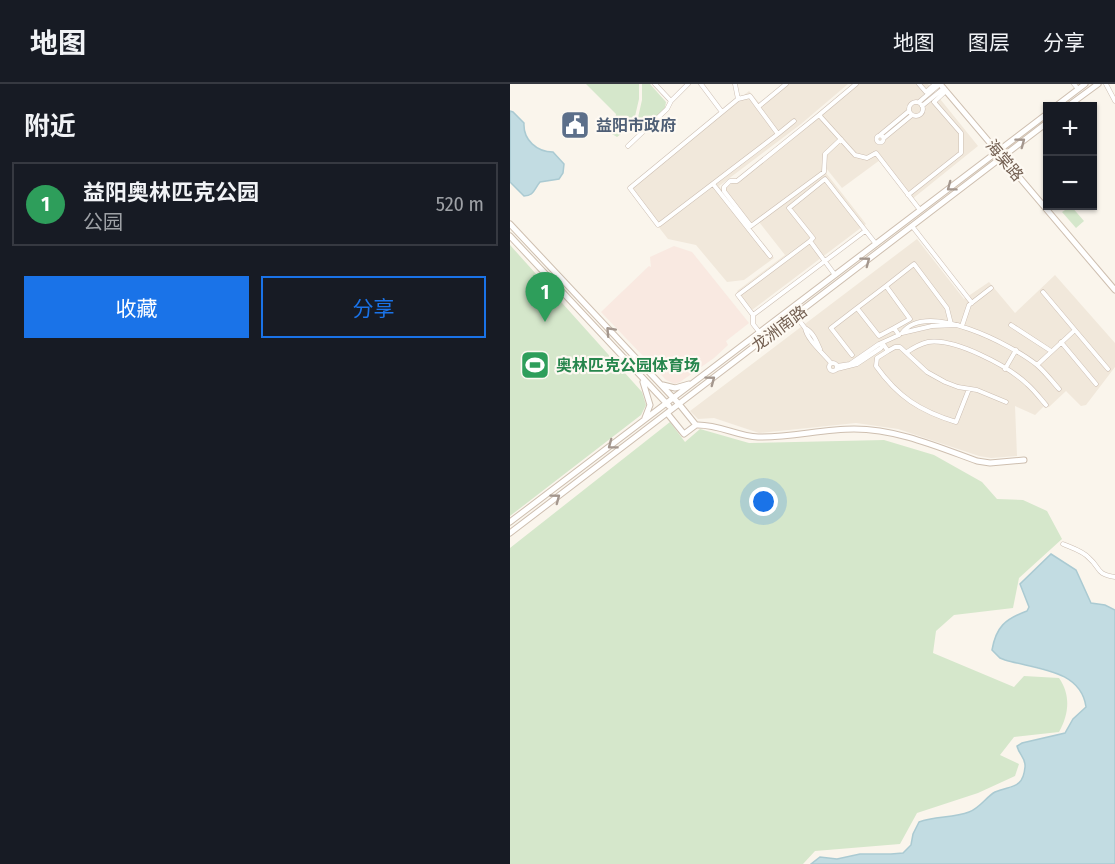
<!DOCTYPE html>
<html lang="zh">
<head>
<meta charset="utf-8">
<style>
	body { margin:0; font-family:"Fira Sans Condensed","Noto Sans SC",sans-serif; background:#20242c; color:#f1f3f6 }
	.controls { position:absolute; right:18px; top:18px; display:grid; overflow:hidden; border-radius:0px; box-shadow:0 2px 4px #0004 }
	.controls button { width:54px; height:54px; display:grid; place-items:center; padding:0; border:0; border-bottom:2px solid #363941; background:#171b24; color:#f1f3f6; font:30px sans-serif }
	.you { position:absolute; left:254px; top:418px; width:21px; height:21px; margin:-15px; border:4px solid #fff; border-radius:50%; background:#1a73e8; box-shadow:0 0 0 9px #1a73e833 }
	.badge { display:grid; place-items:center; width:39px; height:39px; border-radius:50%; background:#1a73e8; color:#fff; font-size:20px; font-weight:700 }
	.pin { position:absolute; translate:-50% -50px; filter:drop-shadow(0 2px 3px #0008) }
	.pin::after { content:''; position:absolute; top:32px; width:21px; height:18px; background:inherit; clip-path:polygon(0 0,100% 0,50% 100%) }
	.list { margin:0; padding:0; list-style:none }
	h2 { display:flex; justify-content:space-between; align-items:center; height:78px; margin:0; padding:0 24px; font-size:26px }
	h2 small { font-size:20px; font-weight:400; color:#9ea1a6 }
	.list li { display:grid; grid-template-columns:39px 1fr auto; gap:18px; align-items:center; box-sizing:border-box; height:84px; margin:0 12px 12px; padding:0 12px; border:2px solid #363941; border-radius:0px }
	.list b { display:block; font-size:22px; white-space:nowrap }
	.list p { margin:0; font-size:20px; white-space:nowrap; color:#9ea1a6 }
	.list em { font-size:20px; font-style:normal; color:#9ea1a6 }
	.actions { display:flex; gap:12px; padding:18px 24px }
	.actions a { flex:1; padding:14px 0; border:2px solid #1a73e8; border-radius:0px; text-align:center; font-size:21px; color:#1a73e8 }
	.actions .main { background:#1a73e8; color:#fff }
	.map { position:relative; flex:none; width:605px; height:780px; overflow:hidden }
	header { display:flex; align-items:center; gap:36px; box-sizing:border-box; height:84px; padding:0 30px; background:#171b24; border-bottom:2px solid #363941 }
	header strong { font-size:28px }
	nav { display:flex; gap:33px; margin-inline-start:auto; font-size:21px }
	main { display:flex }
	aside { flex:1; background:#171b24 }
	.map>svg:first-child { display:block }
	.residential { fill:#f1e8db }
	.commercial { fill:#f9e9e1 }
	.green { fill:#d5e7cb }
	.water { fill:#c2dce2; stroke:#aacad2; stroke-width:1.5 }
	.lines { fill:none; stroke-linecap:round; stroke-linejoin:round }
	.street-casing { stroke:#ccbeb2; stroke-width:5 }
	.secondary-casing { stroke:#cebfb0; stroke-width:7 }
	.street { stroke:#fff; stroke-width:4 }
	.secondary { stroke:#fff; stroke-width:5 }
	.oneway { stroke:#a4978e }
	.labels { text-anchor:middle; stroke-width:4.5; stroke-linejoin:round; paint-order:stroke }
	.service-label { font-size:16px; font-weight:bold; fill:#4e5e75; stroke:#fdf9f2; text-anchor:start }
	.street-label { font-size:16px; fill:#735f51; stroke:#fdf9f2 }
	.leisure-label { font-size:16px; font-weight:bold; fill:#27864d; stroke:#fdf9f2; text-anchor:start }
</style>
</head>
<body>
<header>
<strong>地图</strong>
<nav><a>地图</a><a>图层</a><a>分享</a></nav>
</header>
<main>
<aside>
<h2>附近<small></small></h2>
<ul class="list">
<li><span class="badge" style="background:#2e9e5b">1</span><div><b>益阳奥林匹克公园</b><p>公园</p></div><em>520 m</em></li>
</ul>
<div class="actions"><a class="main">收藏</a><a>分享</a></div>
</aside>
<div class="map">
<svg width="605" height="780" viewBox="0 0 605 780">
	<rect width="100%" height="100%" fill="#faf5ec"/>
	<!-- residential -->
	<path class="residential" d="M278,0H338L291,40L209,102L264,174L234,196L217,198L186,161L158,155L119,105L239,7L252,22Z
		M344,0H418L468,62L401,116L370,76L332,104L316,84L242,140L215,105Z
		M316,89L356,140L242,226L227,207L275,171L249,138Z
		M407,155L454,215L479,198L505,229L545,191L605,259V283L576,321L571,322L556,307L539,323L534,322L525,331L505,322L507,372L481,374L469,372L388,345L346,339L249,349L204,334L188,335L180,327Z"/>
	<!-- commercial -->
	<path class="commercial" d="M164,162L182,168L239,239L216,257L218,261L204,274L170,298L165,300L156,296L91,228L139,182L141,183L140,173Z"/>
	<!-- green -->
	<path class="green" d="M76,0H129V15L123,41L107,53L102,50L106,30Z
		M132,0H140L156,18L155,24L133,45L127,38L132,16Z
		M561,122L574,137L566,144L552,128Z
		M0,161L132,308L136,321L131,331L0,432Z
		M160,338L175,358L190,345L239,359L374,356L424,371L472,398L487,415L513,416L537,427L552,455L509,494L503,524L444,531L426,547L423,569L504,603L514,592L549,594C561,611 559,630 549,648L504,653L490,671L509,680L505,692L468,709L407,729L390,760L305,767L293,780H0V464Z"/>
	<!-- water -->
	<path class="water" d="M0,27L3,28L14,39C13,56 27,68 43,68L54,80L53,89L49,95L30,98C24,105 24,112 14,112L0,98Z
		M541,470L566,486L581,519L595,521L605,526V780H301L310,773L327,775L350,770H381L393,769L401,761L403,750L409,738C425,732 443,734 459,728C470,724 476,713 485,708C500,701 513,706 515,683C516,674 509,671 507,662L512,659L555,649L563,635L576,623C571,585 525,585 495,576L490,574L482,566C486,543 495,535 517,527L519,523L510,500Z"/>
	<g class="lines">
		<!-- street casing -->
		<g class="street-casing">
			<path id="street" d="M145,0L161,17L178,0
				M191,0L212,28
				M225,0L228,15
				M276,0L248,23L268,50L284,37
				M346,0L309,31L345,71L357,74L366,69L410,126
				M409,0L416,8L425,0
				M564,0L568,5
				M596,0L605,17
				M399 25a7 7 0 1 1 14 0a7 7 0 1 1-14 0Z
				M409,18L430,0
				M412,22L434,4
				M248,23L240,12L228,15L120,104L148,141L150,140L268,50
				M309,31L227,97H220L214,103V107L241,142L314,88L315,70L331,55
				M370,51L399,27
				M366.5 55a3.5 3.5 0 1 1 7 0a3.5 3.5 0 1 1-7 0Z
				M374,54L402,31
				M118,62L157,25L161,17
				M203,100L260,172
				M398,111L451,69V49L424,18L436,7
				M402,142L462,219
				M325,191L300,157L303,154L279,124L315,95L366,160
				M376,202L404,180L437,224L441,240
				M243,231L228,211L300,157
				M285,231L295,244
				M448,241L422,242L392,249C417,216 502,261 527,281C535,288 542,297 549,305
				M501,241L541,267
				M452,242L459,221L481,204
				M384,244L369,252L347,224L376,202L400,235L384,244L389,251
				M565,246L598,285
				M250,249L243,240V231L355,147
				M551,258L586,300
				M373,260L378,267L385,263H390L417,288L435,298L448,303L467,306L496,318
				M310,265C306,256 303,248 295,244C297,256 313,269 321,279
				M378,267L367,274L366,282C388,313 410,327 446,338L459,305
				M397,268C403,264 410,260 418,258C445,254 498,282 517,300C524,306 530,314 536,321
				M342,271L321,244L347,224
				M319 283a4 4 0 1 1 8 0a4 4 0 1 1-8 0Z
				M527,281L565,246L533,208
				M327,282L340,280L369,260L389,251
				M327,285L347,280L371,264L373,261
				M495,285L506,266
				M553,460C562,464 573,467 579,474C591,484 585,490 605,493"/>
		</g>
		<!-- secondary casing -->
		<g class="secondary-casing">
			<path id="secondary" d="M430,0L605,206
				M546,22L575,0
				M558,22L588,0
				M0,140L169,320L186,341L174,350L157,329
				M0,152L159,322
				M133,298L140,321L135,334
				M153,301L165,304L179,300
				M186,341C208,340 227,352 248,353C280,354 312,345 344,345C387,345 428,363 467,377L480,379L514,376
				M0,438L538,29
				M0,449L538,38"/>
		</g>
		<!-- street -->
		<use href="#street" class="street"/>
		<!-- secondary -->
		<use href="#secondary" class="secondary"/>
	</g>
	<!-- one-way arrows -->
	<defs><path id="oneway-chevron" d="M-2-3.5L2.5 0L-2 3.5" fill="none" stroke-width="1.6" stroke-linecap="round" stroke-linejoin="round" transform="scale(1.5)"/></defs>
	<g class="oneway">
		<use href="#oneway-chevron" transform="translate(511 58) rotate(-37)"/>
		<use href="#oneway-chevron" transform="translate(441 103) rotate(143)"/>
		<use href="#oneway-chevron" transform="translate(356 177) rotate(-37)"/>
		<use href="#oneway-chevron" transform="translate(100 247) rotate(-133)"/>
		<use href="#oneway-chevron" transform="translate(201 296) rotate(-37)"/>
		<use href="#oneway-chevron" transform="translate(102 361) rotate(143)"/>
		<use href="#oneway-chevron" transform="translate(46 414) rotate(-37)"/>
	</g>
	<!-- icons -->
	<defs>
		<g id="civic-square" transform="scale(1.5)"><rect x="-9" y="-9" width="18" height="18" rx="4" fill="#5c6f8a" stroke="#fdf9f2"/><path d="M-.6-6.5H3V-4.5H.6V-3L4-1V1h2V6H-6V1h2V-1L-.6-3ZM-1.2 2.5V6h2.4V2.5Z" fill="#fff"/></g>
		<g id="stadium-square" transform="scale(1.5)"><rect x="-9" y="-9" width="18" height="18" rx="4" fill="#2e9e5b" stroke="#fdf9f2"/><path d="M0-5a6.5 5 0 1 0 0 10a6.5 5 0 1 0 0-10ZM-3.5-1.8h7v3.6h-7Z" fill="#fff"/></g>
	</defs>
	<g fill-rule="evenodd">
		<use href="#civic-square" x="65" y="41"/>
		<use href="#stadium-square" x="25" y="281"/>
	</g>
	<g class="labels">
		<!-- service labels -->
		<g class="service-label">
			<text x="86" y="47">益阳市政府</text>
		</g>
		<!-- street labels -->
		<g class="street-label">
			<text transform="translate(495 76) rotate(50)" y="6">海棠路</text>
			<text transform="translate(269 244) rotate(-37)" y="6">龙洲南路</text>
		</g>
		<!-- leisure labels -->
		<g class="leisure-label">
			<text x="46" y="287">奥林匹克公园体育场</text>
		</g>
	</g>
</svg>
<div class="controls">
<button>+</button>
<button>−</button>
</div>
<div class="you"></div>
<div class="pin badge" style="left:35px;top:238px;background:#2e9e5b">1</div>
</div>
</main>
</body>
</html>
